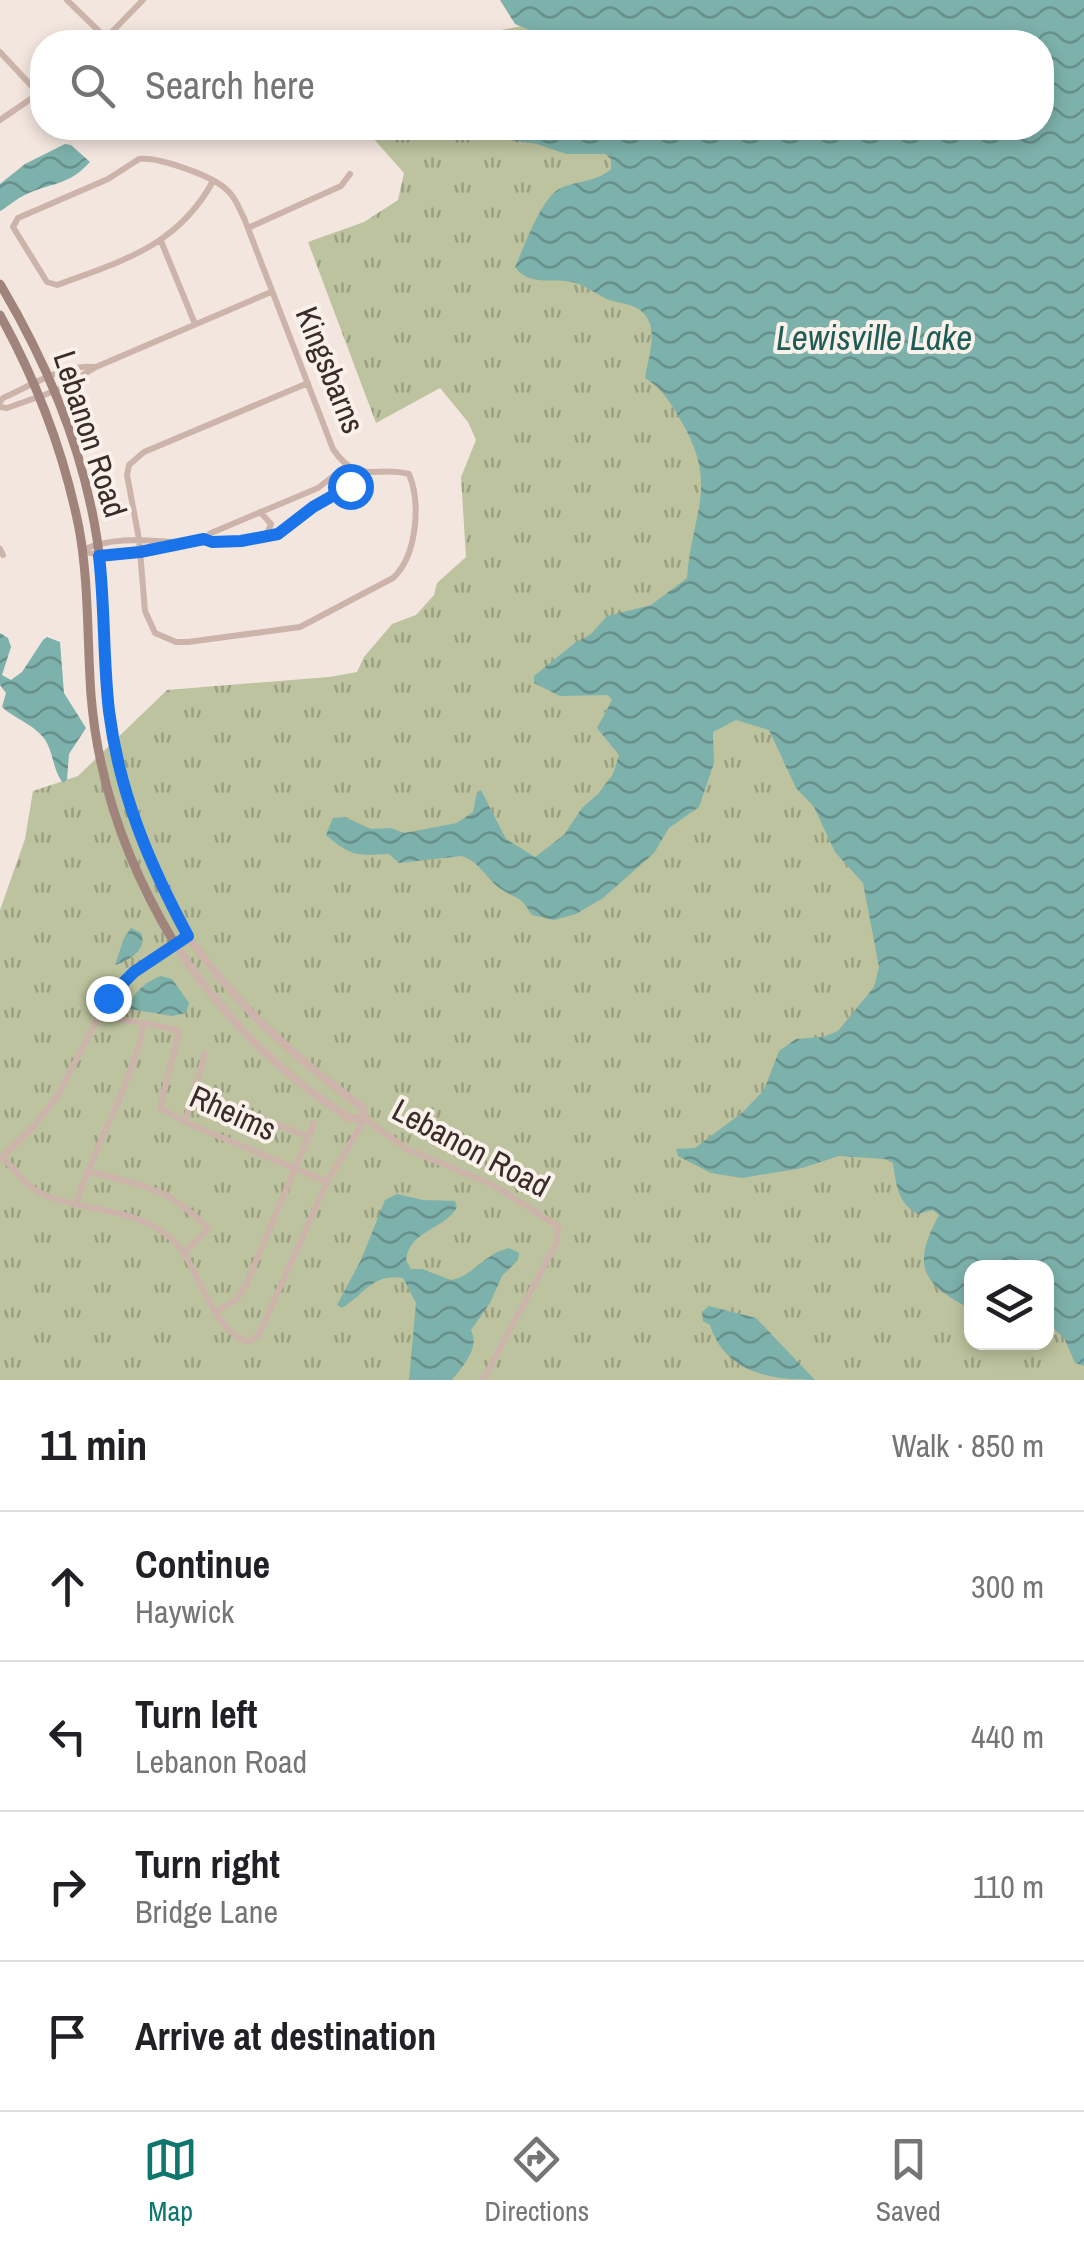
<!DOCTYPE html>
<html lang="en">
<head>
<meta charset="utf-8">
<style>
	body { margin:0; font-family:"Archivo Narrow",sans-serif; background:#f6f6f6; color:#202124 }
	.controls { position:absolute; right:30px; bottom:30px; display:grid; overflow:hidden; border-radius:20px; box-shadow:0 5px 15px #0003 }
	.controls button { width:90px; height:90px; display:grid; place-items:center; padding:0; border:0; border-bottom:2px solid #e0e0e0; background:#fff; color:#202124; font:50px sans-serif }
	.stop { position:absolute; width:30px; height:30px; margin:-22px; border:8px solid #1a73e8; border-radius:50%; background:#fff }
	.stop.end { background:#1a73e8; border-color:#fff; box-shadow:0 2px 10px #0008 }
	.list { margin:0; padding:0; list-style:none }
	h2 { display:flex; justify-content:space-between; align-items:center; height:130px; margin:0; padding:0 40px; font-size:42px }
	h2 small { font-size:32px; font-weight:400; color:#757577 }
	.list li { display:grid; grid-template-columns:65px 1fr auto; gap:30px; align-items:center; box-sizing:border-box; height:150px; padding:0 40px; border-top:2px solid #e0e0e0 }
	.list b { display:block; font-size:38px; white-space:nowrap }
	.list p { margin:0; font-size:32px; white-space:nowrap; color:#757577 }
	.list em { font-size:32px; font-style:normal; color:#757577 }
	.icon { flex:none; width:55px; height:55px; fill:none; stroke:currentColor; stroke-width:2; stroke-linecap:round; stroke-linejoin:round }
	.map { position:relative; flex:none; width:1084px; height:1380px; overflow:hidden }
	.search { position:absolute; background:#fff; box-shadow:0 5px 15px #0003; left:30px; right:30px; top:30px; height:110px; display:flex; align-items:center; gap:25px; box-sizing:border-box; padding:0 35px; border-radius:40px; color:#757577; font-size:38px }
	.sheet { height:730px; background:#fff }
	nav { display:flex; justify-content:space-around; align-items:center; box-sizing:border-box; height:140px; border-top:2px solid #e0e0e0; background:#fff; font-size:28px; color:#757577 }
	nav a { display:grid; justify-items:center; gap:5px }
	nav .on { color:#0f766e }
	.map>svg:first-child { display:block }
	.grass { fill:url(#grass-tufts); fill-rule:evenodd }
	.water { fill:url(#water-waves) }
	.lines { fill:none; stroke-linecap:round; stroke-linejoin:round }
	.minor { stroke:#ccb4aa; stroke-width:6 }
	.tertiary { stroke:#ccb4aa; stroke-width:8 }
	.secondary { stroke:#a0837b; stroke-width:9 }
	.route { stroke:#1a73e8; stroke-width:12 }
	.labels { text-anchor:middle; stroke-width:8; stroke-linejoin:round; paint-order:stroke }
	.street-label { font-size:32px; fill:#392c2a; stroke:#faf1eb }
	.water-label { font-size:35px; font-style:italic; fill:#1e5c56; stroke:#faf1eb }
</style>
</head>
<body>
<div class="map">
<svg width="1084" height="1380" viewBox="0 0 1084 1380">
	<defs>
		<pattern id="grass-tufts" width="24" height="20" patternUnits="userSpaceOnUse" patternTransform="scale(2.5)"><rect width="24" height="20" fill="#bcc39e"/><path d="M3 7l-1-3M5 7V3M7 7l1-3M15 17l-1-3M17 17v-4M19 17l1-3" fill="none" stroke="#9a9f81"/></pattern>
		<pattern id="water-waves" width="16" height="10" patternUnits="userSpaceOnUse" patternTransform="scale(2.5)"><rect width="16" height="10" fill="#7db1ab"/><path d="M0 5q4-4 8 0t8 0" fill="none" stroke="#67908b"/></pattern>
	</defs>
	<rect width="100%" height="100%" fill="#f3e6df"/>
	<!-- grass -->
	<path class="grass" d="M606,9L659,42H442Z
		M364,128H749L1084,1047V1380H0V910L25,839L33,791L78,776L167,690L329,677L357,672L364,657L392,624L416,615L434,595L437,583L466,557L461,477L476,440L468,422L440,388L376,423L308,242L364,222L398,200L404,173ZM972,1268H1046V1342H972Z"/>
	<!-- water -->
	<path class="water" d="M500,0H1084V1366L1075,1363L1064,1338L1055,1330L1047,1310L1046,1268H972L971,1309C922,1284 911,1266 939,1215L933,1210L918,1214C898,1204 896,1184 893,1163L885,1159L839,1156L802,1168L742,1178L711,1173L678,1156L676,1149L695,1148L743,1112L764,1090L779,1051L796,1039L823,1037L838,1031L874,987L879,967L863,883L835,852L814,807L796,788L769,730L736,720L713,732L714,763L699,807L669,828L654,853L603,898L576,914L554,920L532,915C520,895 518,900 501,889C486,879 480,862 462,856L399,863L389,854C357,855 353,858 326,835L333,818L345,817L371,829L391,828L404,833L457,823L473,812L477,792L481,790L506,839L535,857L564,835L582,808L598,794L613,774L619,755L597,728L612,700L608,695L560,696L534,683V676L576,642L590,635L607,616L651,605L687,578C692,510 720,486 680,419C670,402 662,388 645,378C648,357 661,326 640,310C632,304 619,303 609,300C593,293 584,283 566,281C546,279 529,285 515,267C524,248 540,200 559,189C576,180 596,183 611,169L612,160L605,154H566L537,144L503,139L492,128H1042V42H518L523,34L532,31L515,24Z
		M65,144L71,145L90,162C69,185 55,182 29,193C19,197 10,205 0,211V184L25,164Z
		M0,633L8,638L11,647L2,675L11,680L22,672L43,640L47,637L60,642L64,693L86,728L69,754L67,780L63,783C52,769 54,751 43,737C31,723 15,719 2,707L6,693L0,685Z
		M131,928L141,933C148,949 129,961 115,965L124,938Z
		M161,976L172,979L189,1003L186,1013L172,1016L130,1009C130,994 147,981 161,976Z
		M397,1194L423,1200L455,1201L457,1207C445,1230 410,1229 406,1260L411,1269H422L451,1280C474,1276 483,1254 509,1248L519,1253L518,1260L502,1276L490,1303L471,1330C480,1349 463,1365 452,1380H409L416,1303L403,1278C372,1273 364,1295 342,1308L337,1305L361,1260L385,1200Z
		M709,1306L756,1318L815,1380C771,1380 725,1373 710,1325L703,1321L702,1312Z"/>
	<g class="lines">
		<!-- minor -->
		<path class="minor" d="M67,0L106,38
			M102,42L143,0
			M0,52L39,94
			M0,120L41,92
			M213,181C178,246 122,261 57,285L47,282L13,227L18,218L108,179L139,159C159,157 214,176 228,191C236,198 239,209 244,218L333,449C358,486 375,465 409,474C421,503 417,556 393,578L300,627L188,642H176L155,633L145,611L139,539L127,475L129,465L144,452L308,383
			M248,228L341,186L350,174
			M161,241L195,324
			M0,402L3,398C30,386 64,364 94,367
			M0,407L7,408L55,391L96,367L271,292
			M260,512L271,524L266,536
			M204,539L211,533L318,488L346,466
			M0,549L3,555
			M82,550C112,537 141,540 173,542
			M82,551C120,563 165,546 204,539C223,546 266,543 283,531C294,523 303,513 315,506C333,495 348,491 359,472
			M98,1014C125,1023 152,1022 179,1031L160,1108L185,1122L327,1182
			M196,1093L309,1137
			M185,1122L205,1054
			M3,1157C16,1172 30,1190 49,1197C89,1211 138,1209 172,1239C199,1264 211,1331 248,1342L259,1334L327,1182L365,1119L407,1149L491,1184L558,1226L557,1242L483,1380
			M1,1158L35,1125L58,1095L109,997L134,972L188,936
			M87,1171C140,1185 169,1187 208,1229L185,1252
			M76,1203C96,1143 131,1086 144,1024
			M216,1312L237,1299L246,1285L314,1123"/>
		<!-- tertiary -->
		<path class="tertiary" d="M175,944C218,1010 274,1069 340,1112L350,1118L365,1119L363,1108C295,1057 236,1006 188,936"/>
		<!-- secondary -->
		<path class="secondary" d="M0,284C47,363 83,448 97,539C106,597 102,656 110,714C120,794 149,866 188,936
			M0,315C37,382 64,453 79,528C89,582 87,639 91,695C98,784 129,868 175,944"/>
	</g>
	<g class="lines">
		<!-- route -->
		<path class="route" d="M108,998L134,972L188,936C149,864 119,792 109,711C103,659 105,608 99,556L140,552L204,539L212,542L241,541L278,534L313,507L350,486"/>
	</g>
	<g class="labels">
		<!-- street labels -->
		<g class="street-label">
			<text transform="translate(330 370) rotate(68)" y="11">Kingsbarns</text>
			<text transform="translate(90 434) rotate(72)" y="11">Lebanon Road</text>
			<text transform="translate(233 1113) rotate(24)" y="11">Rheims</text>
			<text transform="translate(471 1148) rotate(28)" y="11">Lebanon Road</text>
		</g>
		<!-- water labels -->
		<g class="water-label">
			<text x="874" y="350">Lewisville Lake</text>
		</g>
	</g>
</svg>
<div class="controls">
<button><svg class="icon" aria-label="layers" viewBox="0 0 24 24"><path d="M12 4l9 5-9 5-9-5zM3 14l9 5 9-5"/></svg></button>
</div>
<div class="stop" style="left:350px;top:486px"></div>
<div class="stop end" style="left:108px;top:998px"></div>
<div class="search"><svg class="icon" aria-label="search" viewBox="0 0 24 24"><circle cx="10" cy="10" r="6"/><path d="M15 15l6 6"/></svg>Search here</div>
</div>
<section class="sheet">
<h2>11 min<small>Walk · 850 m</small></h2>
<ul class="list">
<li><svg class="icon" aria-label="ahead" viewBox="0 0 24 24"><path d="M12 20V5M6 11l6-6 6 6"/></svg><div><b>Continue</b><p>Haywick</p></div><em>300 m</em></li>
<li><svg class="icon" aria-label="left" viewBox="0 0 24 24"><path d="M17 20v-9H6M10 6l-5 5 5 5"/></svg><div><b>Turn left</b><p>Lebanon Road</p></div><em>440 m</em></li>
<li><svg class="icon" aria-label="right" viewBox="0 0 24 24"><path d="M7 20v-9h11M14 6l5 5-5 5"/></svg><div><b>Turn right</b><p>Bridge Lane</p></div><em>110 m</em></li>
<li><svg class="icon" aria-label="arrive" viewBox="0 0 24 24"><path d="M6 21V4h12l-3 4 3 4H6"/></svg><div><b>Arrive at destination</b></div></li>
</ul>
</section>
<nav>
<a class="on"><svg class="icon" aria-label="map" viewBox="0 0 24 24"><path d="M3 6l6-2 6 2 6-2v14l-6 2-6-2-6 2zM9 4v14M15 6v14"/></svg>Map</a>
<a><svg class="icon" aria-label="directions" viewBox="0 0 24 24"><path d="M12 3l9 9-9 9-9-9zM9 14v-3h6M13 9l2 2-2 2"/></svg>Directions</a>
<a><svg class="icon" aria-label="saved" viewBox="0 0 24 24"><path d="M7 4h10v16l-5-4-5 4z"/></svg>Saved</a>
</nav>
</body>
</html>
